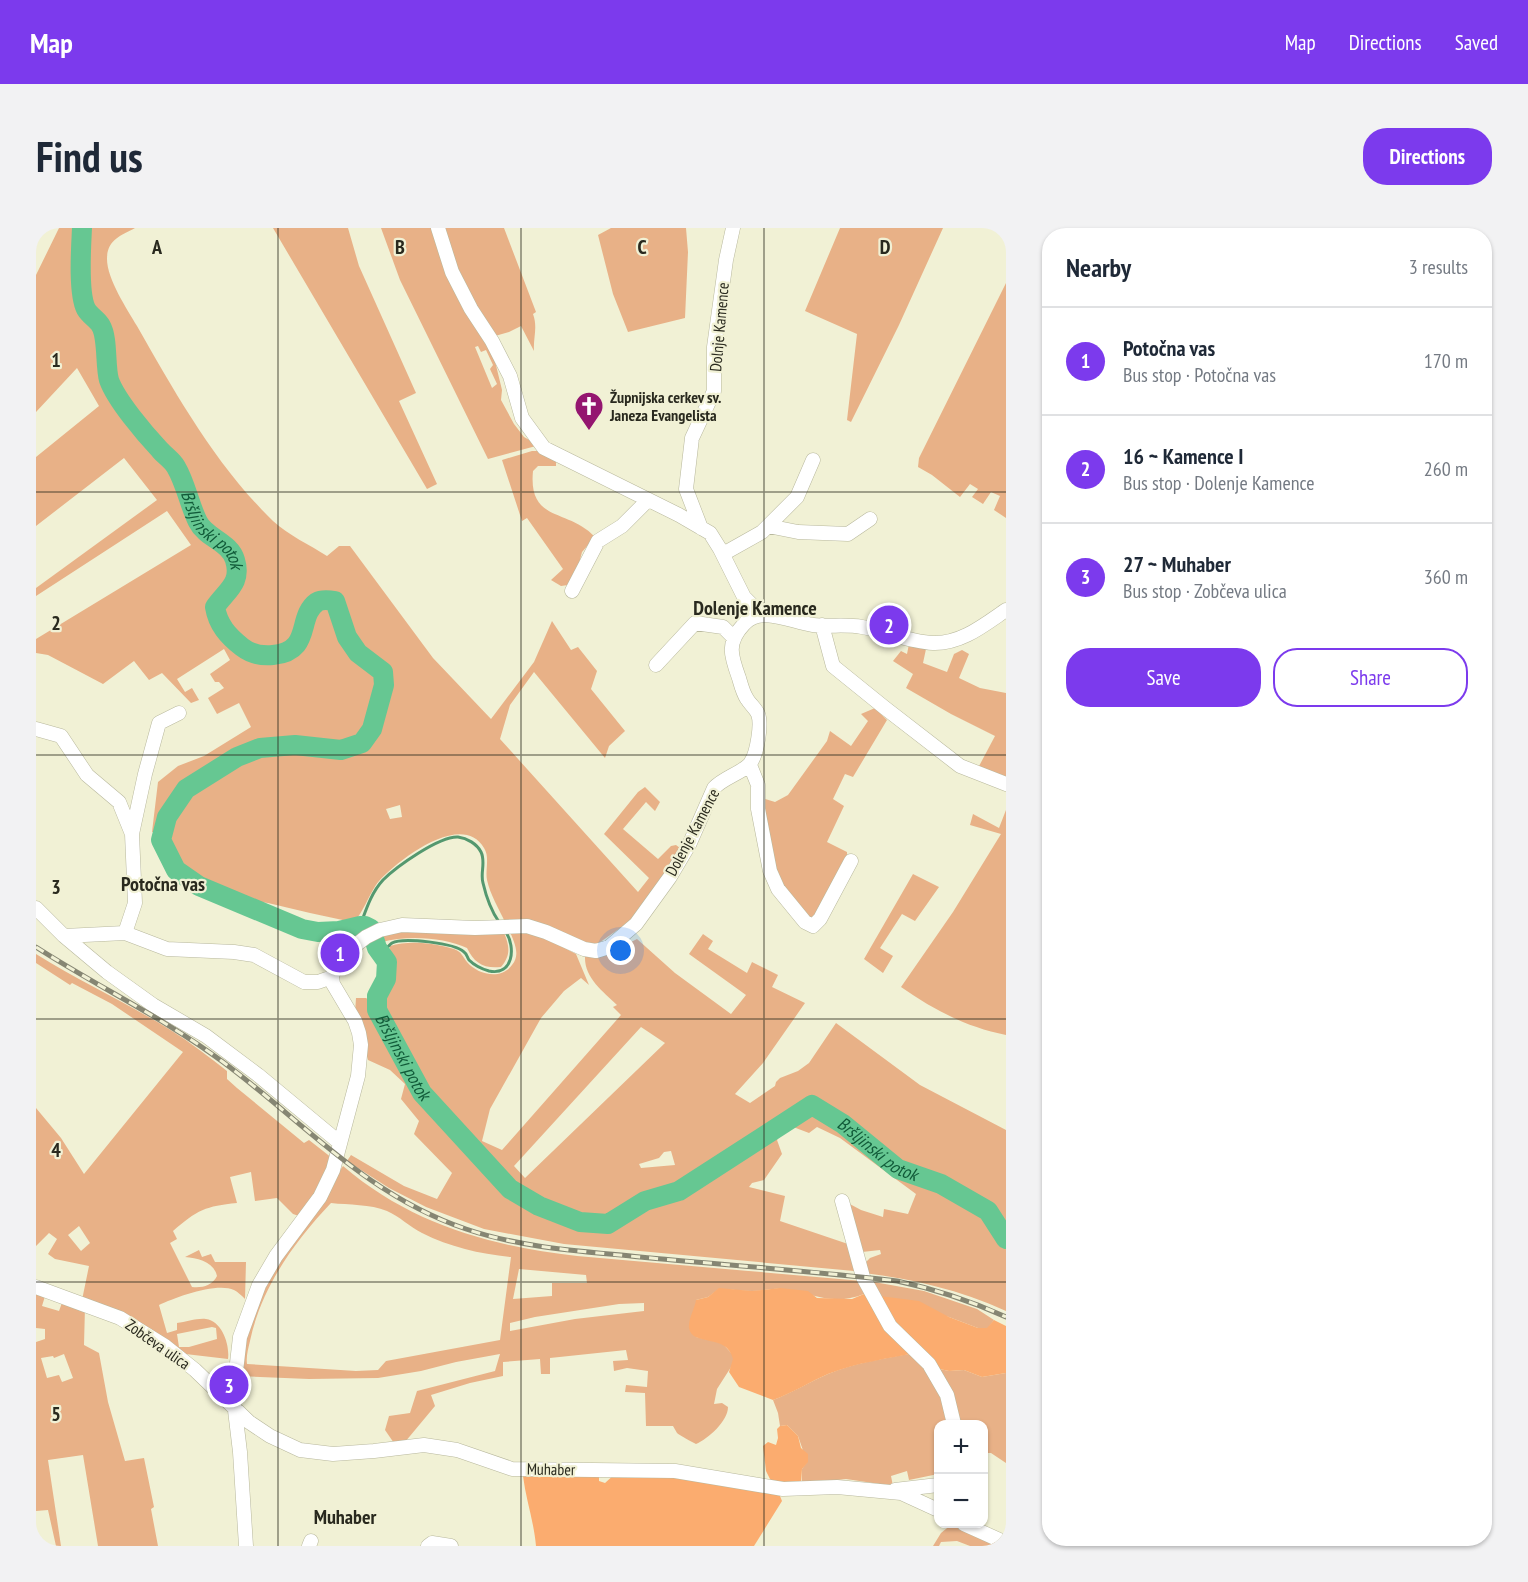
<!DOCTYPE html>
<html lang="en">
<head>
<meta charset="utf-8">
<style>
	body { margin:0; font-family:"PT Sans Narrow",sans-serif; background:#f2f2f3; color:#1f2937 }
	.controls { position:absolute; right:18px; bottom:18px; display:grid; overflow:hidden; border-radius:12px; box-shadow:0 2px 4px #0004 }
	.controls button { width:54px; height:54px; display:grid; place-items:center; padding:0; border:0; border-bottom:2px solid #e0e1e3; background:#fff; color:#1f2937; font:30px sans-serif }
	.you { position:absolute; left:585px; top:723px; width:21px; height:21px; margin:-15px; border:4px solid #fff; border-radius:50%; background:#1a73e8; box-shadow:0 0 0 9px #1a73e833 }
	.badge { display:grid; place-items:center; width:39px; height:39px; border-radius:50%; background:#7c3aed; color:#fff; font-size:20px; font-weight:700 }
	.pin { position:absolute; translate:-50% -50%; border:3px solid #fff; box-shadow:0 2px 6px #0006 }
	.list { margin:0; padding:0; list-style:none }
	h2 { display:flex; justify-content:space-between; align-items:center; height:78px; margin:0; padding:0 24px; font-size:26px }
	h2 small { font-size:20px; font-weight:400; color:#747a83 }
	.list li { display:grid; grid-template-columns:39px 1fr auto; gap:18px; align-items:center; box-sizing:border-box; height:108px; padding:0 24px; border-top:2px solid #e0e1e3 }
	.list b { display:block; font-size:22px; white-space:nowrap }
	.list p { margin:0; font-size:20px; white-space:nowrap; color:#747a83 }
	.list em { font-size:20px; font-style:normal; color:#747a83 }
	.actions { display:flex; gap:12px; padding:18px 24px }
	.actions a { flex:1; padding:14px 0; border:2px solid #7c3aed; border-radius:24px; text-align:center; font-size:21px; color:#7c3aed }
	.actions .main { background:#7c3aed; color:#fff }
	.map { position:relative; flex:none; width:970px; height:1318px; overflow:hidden; border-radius:24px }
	header { display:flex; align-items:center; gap:36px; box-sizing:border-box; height:84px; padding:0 30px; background:#7c3aed; color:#fff }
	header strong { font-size:28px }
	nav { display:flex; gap:33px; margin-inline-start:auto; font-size:21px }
	.intro { display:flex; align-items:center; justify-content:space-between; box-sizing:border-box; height:144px; padding:0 36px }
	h1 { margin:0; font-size:42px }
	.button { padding:15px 27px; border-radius:24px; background:#7c3aed; color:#fff; font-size:21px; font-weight:700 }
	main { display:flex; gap:36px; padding:0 36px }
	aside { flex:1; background:#fff; border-radius:24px; box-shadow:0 2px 4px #0004 }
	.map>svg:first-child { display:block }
	.green { fill:#e8b187; fill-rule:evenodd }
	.forest { fill:#fbac6f }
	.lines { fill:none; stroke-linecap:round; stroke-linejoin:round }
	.stream { stroke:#54986f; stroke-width:3 }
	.river { stroke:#66c792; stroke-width:20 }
	.minor-casing { stroke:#b8b89d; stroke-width:15 }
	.minor { stroke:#fff; stroke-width:14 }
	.rail-casing { stroke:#868673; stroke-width:5 }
	.rail { stroke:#f1f1d5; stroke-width:3; stroke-dasharray:9; stroke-linecap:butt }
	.grid { fill:none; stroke:#29291e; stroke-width:1.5; stroke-opacity:0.55 }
	.labels { text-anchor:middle; stroke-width:4.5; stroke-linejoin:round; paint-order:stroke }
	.street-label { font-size:16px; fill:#29291e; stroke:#f1f1d5 }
	.poi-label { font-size:16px; font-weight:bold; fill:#29291e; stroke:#f1f1d5; text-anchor:start }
	.water-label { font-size:18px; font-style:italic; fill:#115b39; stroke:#f1f1d5 }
	.quarter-label { font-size:20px; font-weight:bold; fill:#29291e; stroke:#f1f1d5 }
	.grid-label { font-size:20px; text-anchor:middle; font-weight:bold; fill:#29291e; stroke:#f1f1d5; stroke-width:4.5; stroke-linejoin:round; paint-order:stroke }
</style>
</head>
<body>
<header>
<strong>Map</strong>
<nav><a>Map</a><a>Directions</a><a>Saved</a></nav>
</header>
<div class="intro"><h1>Find us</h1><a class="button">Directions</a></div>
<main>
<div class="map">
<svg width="970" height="1318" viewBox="0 0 970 1318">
	<rect width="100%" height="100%" fill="#f1f1d5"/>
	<!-- green -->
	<path class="green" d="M23,0H99C84,8 71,12 71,31C71,51 91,81 101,98C139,165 181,239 237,293C252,307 274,317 291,328L303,318H314L397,430L455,491L498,434L516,393L535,422L542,419L561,443L555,461L589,503L573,518L569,530L498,444L474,477L464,511L602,664L613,650L568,606L602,564L609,559L624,574L619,583L610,574L587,601L622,631L635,618L640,617L644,620L628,648L606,680L590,696L560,717L556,718L469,694C463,681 454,666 451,652C449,642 454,629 448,620C426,582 361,633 343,653C334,663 325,691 316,694C288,688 260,682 232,675C219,673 204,671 192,666C182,662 173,657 163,652C156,648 145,644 141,637C137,631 135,623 132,616C114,581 200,529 228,524C257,518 287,530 315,523C326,520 332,514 338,504C346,489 359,449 345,435C338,429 330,426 323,419C312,405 307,386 301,369C284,366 272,376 266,392C263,399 265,407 258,414C249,424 221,427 210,419C200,412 192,399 184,391V380L204,352L201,329L191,314L173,301L165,292L146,241L111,201L87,169L83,173L115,219L136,240L159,297L167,308L180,314L191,326L196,337L198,347L194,356L175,377V393L195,420L213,429L243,432L263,422L271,409L276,384L285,376L296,377C298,395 306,416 319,428C328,435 340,439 343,450C348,464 331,499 324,512L304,520L246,514L223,515L198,525L156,551L141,564L127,584L122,604H116L122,554L142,538L168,528L215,499L203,475L181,486L172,470L188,460L183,454H179L174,446L194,432L188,421L141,451L149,464L156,460L163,472L155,475L126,445L113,452L98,433L67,456L12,427L0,425V411L155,317L131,283L0,368V360L121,272L88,230L0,298V229L63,178L41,140L0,184V47ZM364,577L366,589L354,591L350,581Z
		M237,0H312L323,38L380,165L363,173L401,256L391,261Z
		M345,0H397L458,129L466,162L465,172L478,196L488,209L495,213L501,214L500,218L452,231L364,52ZM442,118L445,124L450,122L457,137L454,141L461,156L456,160L439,119Z
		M406,0H468L500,84L497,86C502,100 497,109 498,123L485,98L473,104L459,108C433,79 419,37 406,0Z
		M575,0H650L652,24L649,90L592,104L577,66L562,7Z
		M804,0H907L863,97L815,194L811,192L821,106L769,83Z
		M970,55V290L958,282L964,268L955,264L947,276L936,269L942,261L934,256L924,269L896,247L882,239L883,230Z
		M496,223H512L520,230V238H502L497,243C492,295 532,280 559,309L546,324L539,351L532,357L525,358L515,352L527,341L491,290L486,293L466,232Z
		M873,416L890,421L887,435L911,444L918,426L926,422L933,426L923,450L944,460L970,465V552L942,540L959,508L915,486L870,460L877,446L857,433L865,423L871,426Z
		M839,480L851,492L817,549L809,546L797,571L808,578L791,614L811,624V631L781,690L772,693L735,641L726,570L739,574L752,567L791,513L794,503L815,518L832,493L825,486Z
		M970,582V807C930,799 898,782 865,759L917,684L965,606L934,597L937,586L963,600Z
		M877,646L903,659L879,693L866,686L844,720L857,728L847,745L828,731Z
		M350,702H467C473,717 476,726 465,739C448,741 438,735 431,720C408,709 371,707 346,714L340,706Z
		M473,702L504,707L540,726L553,757L545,750L528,763L505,790L454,881L446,913L466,922L585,787L577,779L581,777C567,763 548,750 549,728L587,711L595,714L601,711L639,745L695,786L710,767L653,726L667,706L677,713L672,721L711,745L716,734L742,747L736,759L769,775L727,835L699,866L714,875L739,858L740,854L744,850L762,843L773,835L800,795L884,857L970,902V1083C924,1062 877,1051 828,1045L827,1037L834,1030L845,1026L844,1022L826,1024L810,974L825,982L847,989L848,981L872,986L880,966L804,910L781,899L773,905L752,897L741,912L746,926L728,952L716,955L713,959L749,968L744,993L815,1017L821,1042L818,1043L528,1016L448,1001L390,979L353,960L311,933L315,927L368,958L401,971L416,945L378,906L383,893L365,871L369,856L354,842L332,832L319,785L320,770H330L338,775L349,770L355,757L359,735L353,723L354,718C373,712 399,715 418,721C426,724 426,728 431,734C442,747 465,752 476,737C485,727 478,713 473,702ZM605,799L629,815L489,950L478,938ZM635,923L639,937L605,940L603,936L623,930L628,924Z
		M0,726C44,754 92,775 136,803C155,815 173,829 191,843V851L201,860L268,915L273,912L296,930L279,964L263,988L257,986L241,970L219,973L215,944L194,949L201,975C170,978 161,982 137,1003L141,1011L134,1015L156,1059C166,1060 176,1058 181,1048C178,1034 162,1030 149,1029L163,1022L166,1029L175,1026L179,1034H210L209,1071C206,1068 202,1064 198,1062C181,1054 140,1069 123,1077L131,1105L141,1102V1095C150,1094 161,1090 170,1091C186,1093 194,1117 192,1131L141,1125L46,1072L53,1038L19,1031L12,1026L21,1011L13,1005L0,1018V880L25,910L48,946L147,824L76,776L36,755L34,757L0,735ZM43,998L54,1015L45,1023L32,1007ZM176,1099L180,1100L181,1111L153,1119H143L141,1106Z
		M307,938C375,996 454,1018 541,1028L838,1054L888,1063L941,1081L958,1092L952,1100H942L913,1089L828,1066C795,1079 776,1064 745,1061C735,1060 726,1063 716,1063C705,1063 694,1061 683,1061L672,1069L660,1072V1109L686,1115L697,1127V1136L681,1161L678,1176L686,1175L692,1179C692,1193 672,1211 660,1216C656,1214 643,1207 641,1205L637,1198H610L609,1165L589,1164L590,1157L611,1159L612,1143L591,1140L578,1143L577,1133L592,1132L590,1122L514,1130V1146H505L504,1131L467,1134V1148L434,1155L395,1167L399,1178L369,1214L360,1218L349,1202L353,1188L374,1185L381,1163L459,1143L464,1126L420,1134L385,1143L342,1150L273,1151L203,1148L204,1129L228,1055ZM295,975C313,977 334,976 351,983C363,988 374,999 386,1005C414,1019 444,1026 475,1029L464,1112L350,1133L342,1142L320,1143L211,1136C210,1129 212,1121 214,1113C225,1060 258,1014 295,975ZM483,1041L550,1047L551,1055H516V1068L477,1071ZM583,1076L608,1075V1083L539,1091L474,1103V1095L499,1089Z
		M0,1063L10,1065L6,1078L23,1083L27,1072L49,1079L48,1117L63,1125L72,1174L89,1233L108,1230L118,1279L115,1281L122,1318H62L47,1227L12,1232L25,1318H20L12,1282L0,1283V1114L9,1111V1101L0,1100ZM28,1126L37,1150L26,1154L23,1147L11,1150L5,1130L17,1128L18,1130Z
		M873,1126L897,1145L915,1196H902V1246L873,1252L871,1243L855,1248L857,1258L810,1251L766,1256V1241L771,1234L762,1208L751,1197L744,1198L742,1185L737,1172C756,1165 773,1154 792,1146C818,1135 845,1131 873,1126Z
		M899,1140L913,1143L928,1142L946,1149L970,1145V1235L955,1225H948V1196H920Z
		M916,1296L927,1297L966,1318H934L921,1313L905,1314L903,1318H897L905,1305Z"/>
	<!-- forest -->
	<path class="forest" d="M683,1060L716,1063L744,1060L772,1063L781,1070L816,1071L828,1066L883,1073L913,1089L942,1100H951L958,1092L970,1098V1145L946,1149L928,1142L913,1143L899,1140L883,1124C852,1131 822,1134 792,1146C773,1154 757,1165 737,1172L703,1159L693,1144L697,1131C691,1105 656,1119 653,1100C652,1091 659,1080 660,1072L672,1069Z
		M751,1197L762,1208L765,1220L772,1226V1234L766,1241L765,1256L736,1255L730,1243L727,1218L732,1214L740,1217L742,1210L741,1201L744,1198Z
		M580,1245H637L742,1263L746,1273L718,1318H500C498,1294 490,1272 487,1248L563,1246V1253L569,1255Z"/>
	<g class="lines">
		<!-- stream -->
		<path class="stream" d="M324,698C330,682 335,665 347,652C360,639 403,608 422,609C431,610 441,616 445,624C450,634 444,645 447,655C450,668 456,684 463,694
			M346,725C349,722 353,717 356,715C367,709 419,715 428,724C431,726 431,729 433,732C438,737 446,741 453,743C477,748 480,720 470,704"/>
		<!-- river -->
		<path class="river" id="s1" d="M46,0C45,20 42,65 50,81C54,88 62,92 65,98C72,110 69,138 73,152C80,172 109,206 124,222C129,228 136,232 140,239C150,256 153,276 162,294C170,310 194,314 199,332C206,355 191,362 179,379C182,397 192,408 206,419C215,426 227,428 237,427C277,423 260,389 281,374C286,371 293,372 299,373L311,409L322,425L347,444L348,457L336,501L326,515L305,522L259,517L224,520L201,529L150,561L131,589L125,612L140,642L163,658L266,701L282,704L303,703L324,698H329L335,701L341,720L351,734L350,751L341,768V782L386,865L474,961L503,978L544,994L572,996L609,973L643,963L776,877L807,896L862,941L905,956L952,983L970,1011"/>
		<!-- minor casing -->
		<g class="minor-casing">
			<path id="minor" d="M402,0L416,44L435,81L456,113L474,148L486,190L508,220L643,287L674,305L684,321L708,369L719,380L731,387
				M732,298L762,304L812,306L834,291
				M665,300L650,261L656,210L678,163V119L690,32L697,0
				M687,326L726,304L761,269L777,232
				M536,363L562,313L586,298L612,272
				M786,397L797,438L849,480L924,538L970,556
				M620,437L659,395L687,399L698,410
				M0,501L25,508L51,547L83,574L96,606L99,675L89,705
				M714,537L722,557V581L734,643L742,661L769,694L777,698L784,691L815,633
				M96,606L109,546L123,495L143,485
				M0,680L28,708L89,705L131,721L198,724L218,727L268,754H282L296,749
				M28,708L71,744L117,777L170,808L222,847L304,915
				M806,973L827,1049L854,1098L893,1136L911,1167L918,1196
				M0,1059L84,1090L129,1118L159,1142L213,1194L234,1208L264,1222L297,1226L338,1223L388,1217L421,1222L476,1241L639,1243L747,1261L801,1259L865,1265L902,1282
				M859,1262L902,1257
				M928,1296L970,1315
				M210,1318L204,1224L198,1174L199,1152L204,1109L223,1057L240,1028L284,969L297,942L322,848L325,817L323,805L319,793L297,756L296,749L300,736L306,728L330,709L344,702L366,697L439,700L491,698L510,704L548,721L560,723L573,719L600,696L634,649L653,617L678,560C688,549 709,544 715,534C721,525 726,496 722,486C720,481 714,476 711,471C707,465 705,457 703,450C695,428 690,415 708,396C725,377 755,394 777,397C793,399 810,396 826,399C850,403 873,414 897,415C925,416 948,397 970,382
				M273,1318L275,1313
				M392,1318L396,1315L415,1318"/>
		</g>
		<!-- minor -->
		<use href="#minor" class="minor"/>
		<!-- rail casing -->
		<g class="rail-casing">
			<path id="rail" d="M0,719C62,759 128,790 187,834C269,895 330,967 430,1001C486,1020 545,1023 604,1029C690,1037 776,1043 861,1053C899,1061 935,1073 970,1089"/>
		</g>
		<!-- rail -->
		<use href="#rail" class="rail"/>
	</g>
	<!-- grid -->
	<path class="grid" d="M242,0V1318M485,0V1318M728,0V1318M0,264H970M0,527H970M0,791H970M0,1054H970"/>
	<!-- icons -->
	<defs>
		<g id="church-pin" transform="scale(1.5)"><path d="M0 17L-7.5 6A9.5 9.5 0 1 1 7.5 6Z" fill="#941670" stroke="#f1f1d5"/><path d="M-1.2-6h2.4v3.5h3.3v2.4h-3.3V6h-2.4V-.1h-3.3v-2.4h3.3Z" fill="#fff"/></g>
	</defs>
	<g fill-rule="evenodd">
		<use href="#church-pin" x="553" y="178"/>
	</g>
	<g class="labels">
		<!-- street labels -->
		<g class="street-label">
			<text transform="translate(683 99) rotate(-85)" y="6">Dolnje Kamence</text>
			<text transform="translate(656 604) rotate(-62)" y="6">Dolenje Kamence</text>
			<text transform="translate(122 1116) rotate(35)" y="6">Zobčeva ulica</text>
			<text transform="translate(515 1241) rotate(1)" y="6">Muhaber</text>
		</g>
		<!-- poi labels -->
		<g class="poi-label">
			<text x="574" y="175">Župnijska cerkev sv.<tspan x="574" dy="18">Janeza Evangelista</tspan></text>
		</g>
		<!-- water labels -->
		<g class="water-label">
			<text dy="6" stroke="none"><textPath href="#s1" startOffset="344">Bršljinski potok</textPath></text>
			<text dy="6" stroke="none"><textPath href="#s1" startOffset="1407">Bršljinski potok</textPath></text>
			<text dy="6" stroke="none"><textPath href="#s1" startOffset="2001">Bršljinski potok</textPath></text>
		</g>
		<!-- quarter labels -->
		<g class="quarter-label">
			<text x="719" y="387">Dolenje Kamence</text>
			<text x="127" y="663">Potočna vas</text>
			<text x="309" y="1296">Muhaber</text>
		</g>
	</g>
	<g class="grid-label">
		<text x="121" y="26">A</text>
		<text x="364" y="26">B</text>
		<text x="606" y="26">C</text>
		<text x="849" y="26">D</text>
		<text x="20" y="139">1</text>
		<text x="20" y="402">2</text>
		<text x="20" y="666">3</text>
		<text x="20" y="929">4</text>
		<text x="20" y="1193">5</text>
	</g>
</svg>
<div class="controls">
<button>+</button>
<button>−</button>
</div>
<div class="you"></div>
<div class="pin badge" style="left:304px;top:725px">1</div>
<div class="pin badge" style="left:853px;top:397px">2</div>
<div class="pin badge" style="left:193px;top:1157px">3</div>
</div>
<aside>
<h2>Nearby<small>3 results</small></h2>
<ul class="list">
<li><span class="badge">1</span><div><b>Potočna vas</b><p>Bus stop · Potočna vas</p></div><em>170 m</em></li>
<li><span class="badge">2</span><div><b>16 ~ Kamence I</b><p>Bus stop · Dolenje Kamence</p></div><em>260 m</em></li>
<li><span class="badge">3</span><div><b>27 ~ Muhaber</b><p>Bus stop · Zobčeva ulica</p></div><em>360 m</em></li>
</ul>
<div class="actions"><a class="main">Save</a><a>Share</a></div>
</aside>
</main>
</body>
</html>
